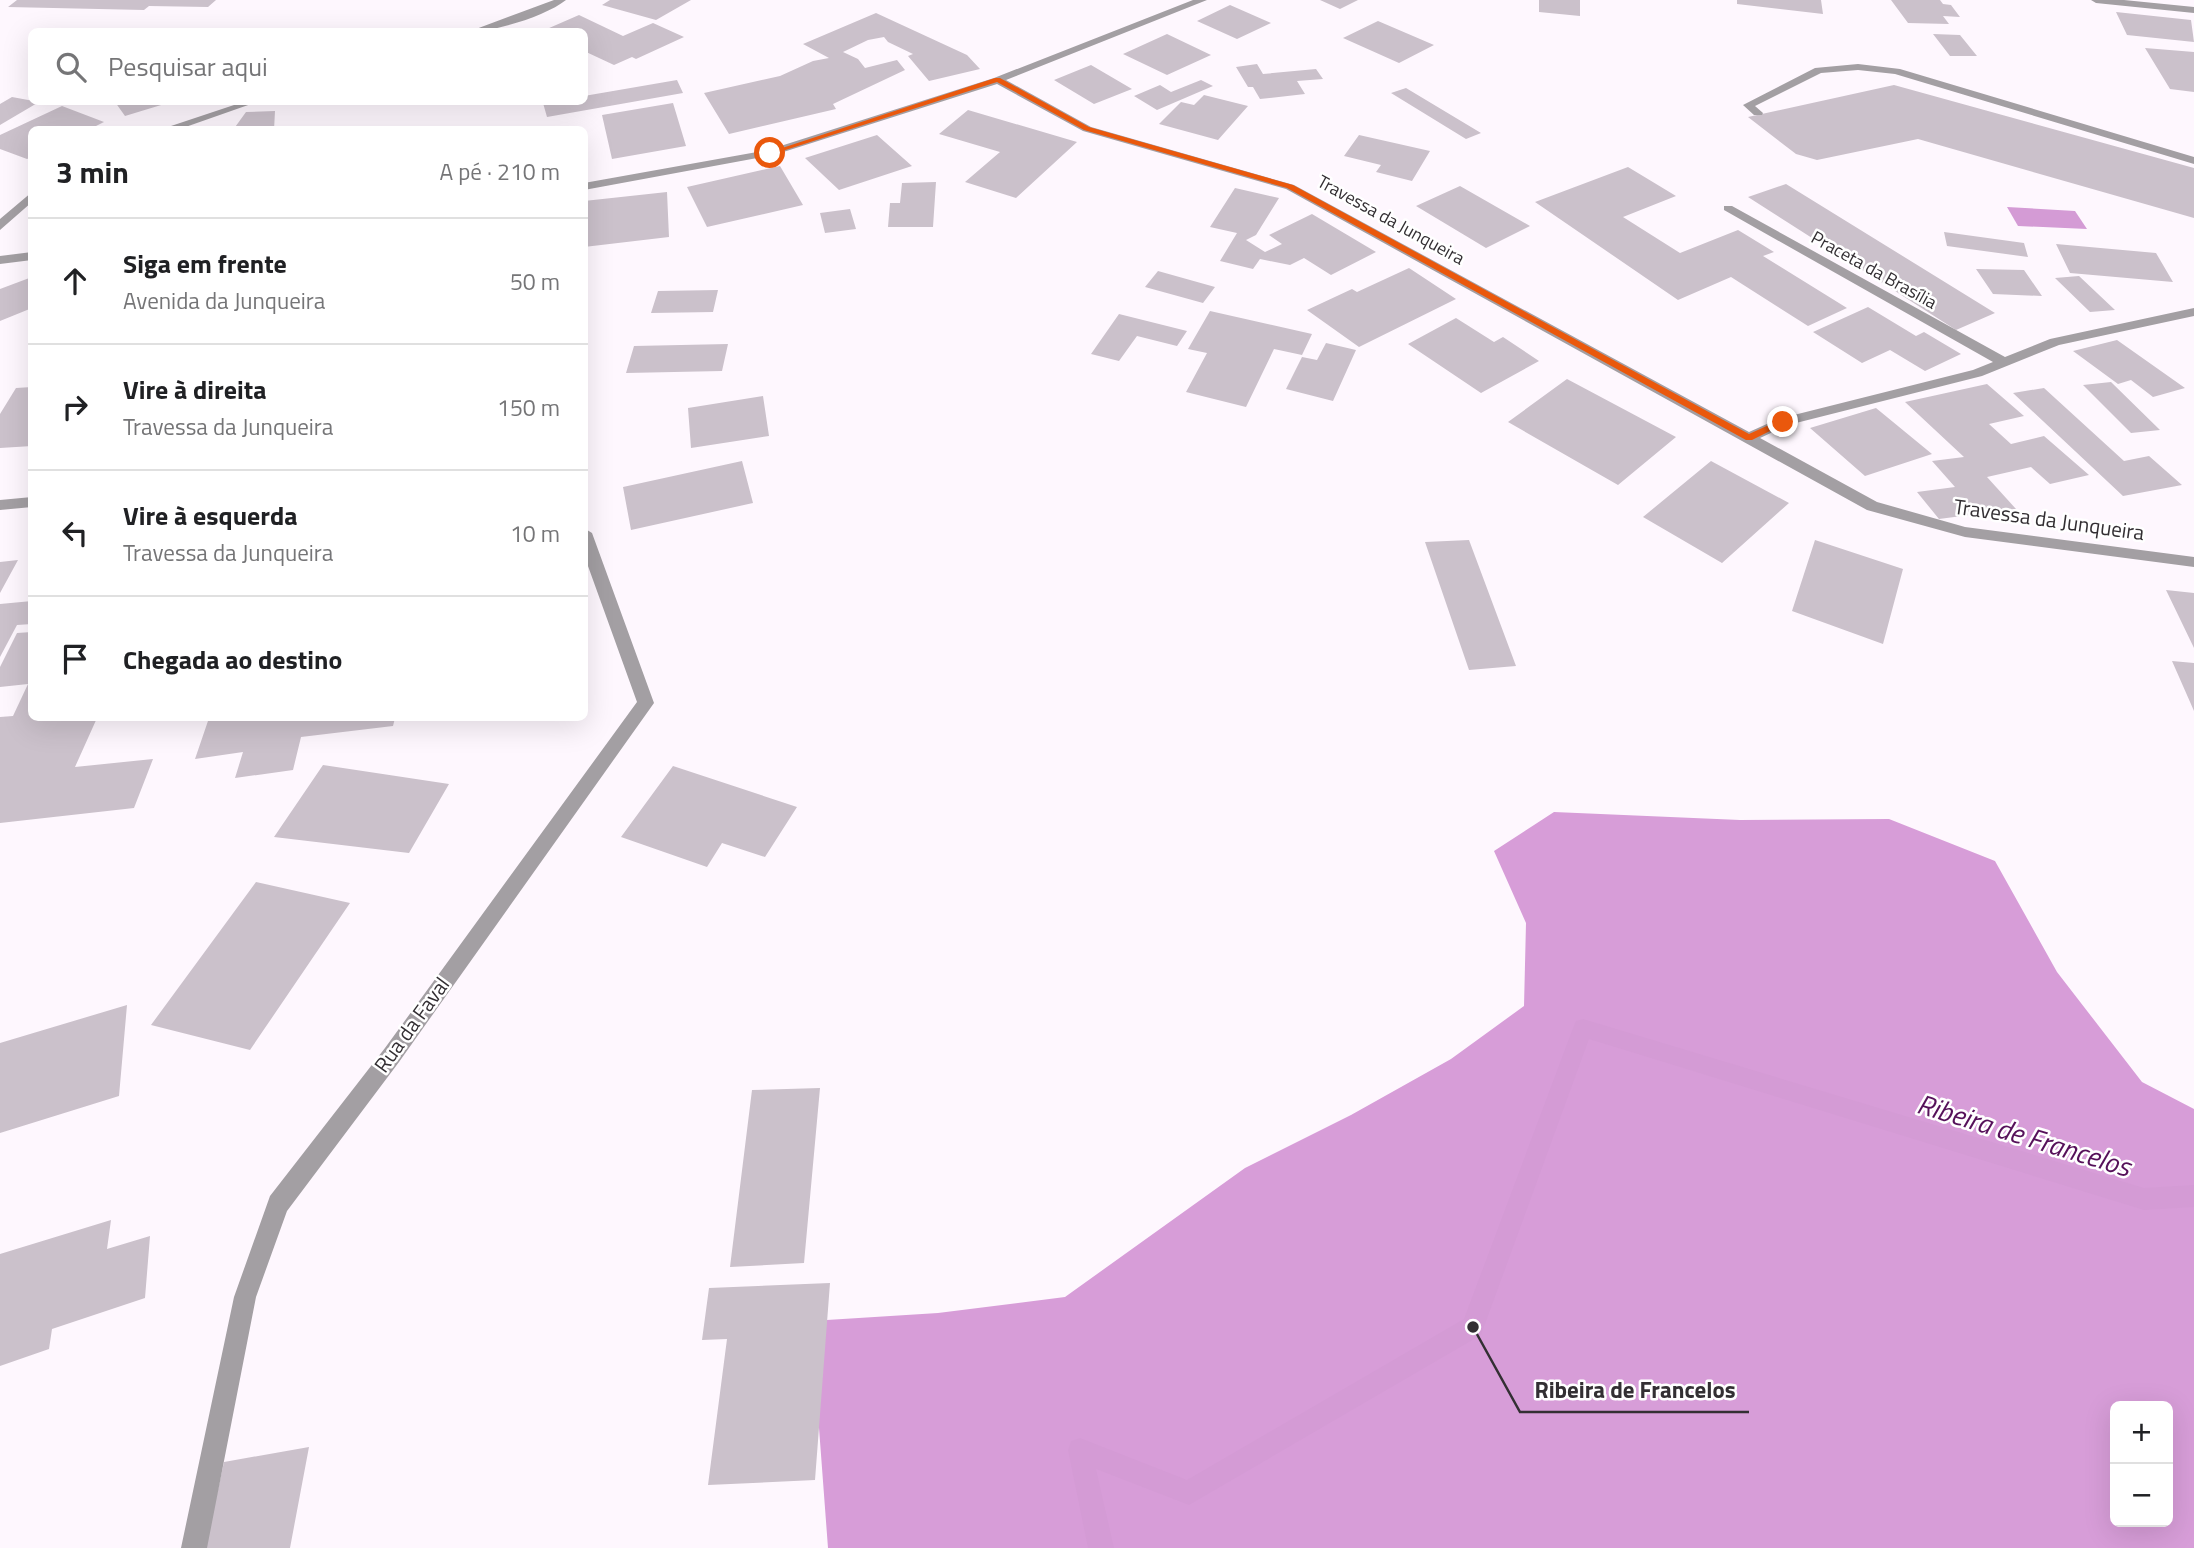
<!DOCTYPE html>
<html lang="pt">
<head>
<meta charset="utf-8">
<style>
	body { margin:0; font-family:"Titillium Web",sans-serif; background:#f2f2f2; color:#202124 }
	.controls { position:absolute; right:21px; bottom:21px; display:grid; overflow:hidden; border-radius:10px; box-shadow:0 7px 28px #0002 }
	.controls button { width:63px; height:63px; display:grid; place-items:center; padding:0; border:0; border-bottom:2px solid #e0e0e0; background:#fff; color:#202124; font:35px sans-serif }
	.stop { position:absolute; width:21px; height:21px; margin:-16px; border:5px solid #ea580c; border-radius:50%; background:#fff }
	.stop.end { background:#ea580c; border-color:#fff; box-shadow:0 2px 7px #0008 }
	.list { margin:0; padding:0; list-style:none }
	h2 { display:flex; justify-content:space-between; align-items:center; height:91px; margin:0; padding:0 28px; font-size:30px }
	h2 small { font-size:23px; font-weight:400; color:#757577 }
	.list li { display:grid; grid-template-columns:46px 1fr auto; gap:21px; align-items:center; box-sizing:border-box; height:126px; padding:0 28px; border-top:2px solid #e0e0e0 }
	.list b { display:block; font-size:26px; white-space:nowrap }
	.list p { margin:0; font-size:23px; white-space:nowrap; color:#757577 }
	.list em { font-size:23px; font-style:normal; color:#757577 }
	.icon { flex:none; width:38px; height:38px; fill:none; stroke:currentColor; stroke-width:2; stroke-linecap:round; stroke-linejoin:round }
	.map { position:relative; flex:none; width:2194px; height:1548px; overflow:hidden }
	.search { position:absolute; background:#fff; box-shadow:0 7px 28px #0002; left:28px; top:28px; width:560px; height:77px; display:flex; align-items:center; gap:18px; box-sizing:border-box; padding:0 24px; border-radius:10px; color:#757577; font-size:26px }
	.panel { position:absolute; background:#fff; box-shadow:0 7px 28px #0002; left:28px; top:126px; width:560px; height:595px; border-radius:10px }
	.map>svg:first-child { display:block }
	.forest { fill:#d79dd8; fill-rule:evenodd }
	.water { fill:#d49bd5 }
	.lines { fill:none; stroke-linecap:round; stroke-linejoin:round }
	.stream { fill:#d49bd5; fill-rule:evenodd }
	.building { fill:#cbc1cb }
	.minor { fill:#a39fa3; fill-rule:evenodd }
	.route { fill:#ea580c }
	.labels { text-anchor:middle; stroke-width:5; stroke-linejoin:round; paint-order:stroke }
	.far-street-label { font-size:18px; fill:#332f33; stroke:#fff }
	.street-label { font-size:21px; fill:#332f33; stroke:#fff }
	.near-water-label { font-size:28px; font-style:italic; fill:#56115a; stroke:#fff }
	.leader { fill:none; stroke:#332f33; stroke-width:2.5 }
	.callout-dot { fill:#332f33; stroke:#fff; stroke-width:2.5 }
	.callout-label { font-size:23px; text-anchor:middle; font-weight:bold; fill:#332f33; stroke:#fff; stroke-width:5; stroke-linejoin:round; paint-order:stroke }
</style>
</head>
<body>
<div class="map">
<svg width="2194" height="1548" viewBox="0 0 2194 1548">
	<rect width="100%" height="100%" fill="#fef7fe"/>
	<!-- forest -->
	<path class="forest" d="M1554,812L1740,820L1889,819L1995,861L2057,972L2142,1082L2194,1109V1548H828L811,1321L938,1313L1065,1297L1245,1168L1351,1115L1451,1059L1524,1006L1526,923L1494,851ZM2115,1406H2168V1522H2115Z"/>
	<!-- water -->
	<path class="water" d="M2007,207L2075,211L2087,229L2018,226Z"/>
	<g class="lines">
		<!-- stream -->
		<path class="stream" d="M1583,1019L2144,1188L2194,1185V1207L2144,1210L1589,1039L1481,1335L1189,1505L1096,1469L1114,1548H1088L1068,1450L1071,1441L1080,1438L1187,1480L1464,1319L1573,1028L1576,1021Z"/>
	</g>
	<!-- building -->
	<path class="building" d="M17,0H216L208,7L149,6L144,10L8,7Z
		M610,0H691L656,20L602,5Z
		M1320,0H1358L1340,9Z
		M1539,0H1580V16L1539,12Z
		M1737,0H1821L1823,14L1737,4Z
		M1891,0H1940L1943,4L1951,5L1960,17L1943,16L1949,24L1908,23Z
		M1230,5L1271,23L1237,39L1197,21Z
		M2116,12L2191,20L2194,42L2127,35Z
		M876,13L967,55L980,69L929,81L908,56L913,54L888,42L884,37L868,40L843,52L858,59L865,68L897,60L905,70L833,104L836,109L729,134L704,93L780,76L813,61L829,58L803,44Z
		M579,15L623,36L653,23L684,37L636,59L632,57L614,65L584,51V32H540Z
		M1378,21L1434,45L1399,63L1343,38Z
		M1167,34L1211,55L1167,75L1123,54Z
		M1933,34L1960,35L1977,56H1950Z
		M2145,48L2194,52V92L2170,89Z
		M1257,64L1263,74L1316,69L1323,79L1297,81L1305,94L1260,99L1253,87H1248L1236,67Z
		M1091,65L1132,89L1094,104L1054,80Z
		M677,80L683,93L547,117L543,103L584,102V96Z
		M1201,80L1213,86L1157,110L1134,96L1160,85L1171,92Z
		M1894,85L2194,168V218L1918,139L1817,160L1796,154L1748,117Z
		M1406,88L1481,133L1466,139L1391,93Z
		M1204,95L1248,106L1218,140L1159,124L1181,102L1194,105Z
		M12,97L39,102L0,125V104Z
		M115,102H171L125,116Z
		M673,103L686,146L612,159L602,115Z
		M62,106L104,122L88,130H32V157L27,159L0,149V135Z
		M968,110L1077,142L1016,198L965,182L1000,152L939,134Z
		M275,111L274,130H233L246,112Z
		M877,135L912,166L839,190L805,158Z
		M1359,135L1430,151L1412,181L1376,172L1381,165L1344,156Z
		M780,166L803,205L707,227L687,187Z
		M1628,167L1676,196L1623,217L1680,253L1738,230L1774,252L1763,256L1847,308L1808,326L1731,277L1678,300L1535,202Z
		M936,182L933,227H888L890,203H900L902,183Z
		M1786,184L1995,313L1956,330L1748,197Z
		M1460,186L1530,226L1486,248L1416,206Z
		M1235,188L1279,198L1256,235L1246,240L1265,252L1282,244L1269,235L1312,214L1376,252L1331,275L1304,258L1290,265L1260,259L1253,269L1220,261L1237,233L1210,227Z
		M667,192L669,237L584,247V201Z
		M850,209L856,229L825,233L820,213Z
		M1944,232L2024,243L2028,257L1947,246Z
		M2056,244L2156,253L2173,282L2070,273Z
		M1409,268L1456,299L1359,347L1307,310L1352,289L1357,292Z
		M1976,269L2024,270L2042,296L1993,294Z
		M1158,271L1215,287L1203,303L1145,287Z
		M2079,276L2115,310L2090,312L2055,278Z
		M32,277V308L0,321V289Z
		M718,290L713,312L651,313L658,291Z
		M1868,307L1916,336L1924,332L1961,354L1925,371L1890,350L1862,363L1813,332Z
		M1210,311L1312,334L1302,355L1274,349L1246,407L1186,392L1207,353L1188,349Z
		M1119,314L1187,331L1177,346L1137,336L1119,361L1091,354Z
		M1456,318L1494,342L1503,337L1539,361L1481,393L1408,344Z
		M2117,340L2185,388L2153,397L2131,380L2118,384L2073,351Z
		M1326,343L1356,350L1333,401L1286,389L1302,357L1317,360Z
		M728,344L722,371L626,373L634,346Z
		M1567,379L1676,437L1618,485L1508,422Z
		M2111,382L2160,430L2131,433L2083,385Z
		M1987,384L2024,416L1989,424L2011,444L2044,436L2089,475L2050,484L2031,467L1987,477L2016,509L1939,519L1917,492L1955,487L1932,461L1964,457L1905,402Z
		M32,387V446L0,448V414L16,388Z
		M2044,388L2124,461L2149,456L2182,485L2123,496L2013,393Z
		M763,396L769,436L691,448L688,408Z
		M1876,408L1932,454L1865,476L1810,428Z
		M742,461L753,503L631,530L623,487Z
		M1711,461L1789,503L1722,563L1643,517Z
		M1469,540L1516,666L1469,670L1425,542Z
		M1815,540L1903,569L1883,644L1792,611Z
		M18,560L0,593V562Z
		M2166,590L2194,593V648Z
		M32,601V624L17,625L0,657V604Z
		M32,632V718H97L75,767L153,759L134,808L0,823V717L13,716L28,684L0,687V667L17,633Z
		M2172,661L2194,663V711Z
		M209,718H395L393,726L301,737L293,770L235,778L243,752L195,759Z
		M323,765L449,784L409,853L274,837Z
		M673,766L797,807L765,857L722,843L707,867L621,837Z
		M256,882L350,903L250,1050L151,1025Z
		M127,1005L119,1096L0,1133V1043Z
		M820,1088L804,1263L730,1267L752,1090Z
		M111,1220L107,1249L150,1236L145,1298L52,1329L49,1349L0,1366V1254Z
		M830,1283L815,1480L708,1485L727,1339L702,1340L709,1288Z
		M309,1447L290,1548H205L224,1462Z"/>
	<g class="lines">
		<!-- minor -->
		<path class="minor" d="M554,0H566C546,16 494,32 468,32Z
			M1193,0H1207L1006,80L1091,127L1294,185L1749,432L1778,419L1973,370L1993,362L1724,210V206H1732L2005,357L2050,339L2194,308V316L2059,345L1982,376L1788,425L1760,438L1877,502L1965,527L2194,557V567L1965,537L1867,510L1286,189L1083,131L997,84L774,155L584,190V183L768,150L994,78Z
			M2091,0H2124L2194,7V13L2096,3Z
			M1858,64L1900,69L2194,157V164L1895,74L1858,70L1821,73L1755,106L1763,113L1762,115H1754L1743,105L1815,68Z
			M243,102H257L177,130H159Z
			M32,192V202L0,230V219Z
			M32,252V260L0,264V256Z
			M32,497V507L0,510V500Z
			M584,528L592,533L654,703L399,1062L287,1211L256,1297L207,1548H181L234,1297L270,1196L385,1048L637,702L584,555Z"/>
	</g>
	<!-- route -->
	<path class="route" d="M995,78H1000L1089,127L1293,185L1749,434L1780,420L1788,422L1752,440H1746L1287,188L1084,130L997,82L773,154L767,153Z"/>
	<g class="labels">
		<!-- far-street labels -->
		<g class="far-street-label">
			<text transform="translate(1391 220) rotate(29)" y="6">Travessa da Junqueira</text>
			<text transform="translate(1874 270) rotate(29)" y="6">Praceta da Brasília</text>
		</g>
		<!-- street labels -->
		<g class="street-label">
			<text transform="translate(2049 520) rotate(8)" y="7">Travessa da Junqueira</text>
			<text transform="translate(412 1025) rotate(-54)" y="7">Rua da Faval</text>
		</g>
		<!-- near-water labels -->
		<g class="near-water-label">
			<text transform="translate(2024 1135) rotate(17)" y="10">Ribeira de Francelos</text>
		</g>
	</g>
	<!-- callouts -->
	<path class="leader" d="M1473 1327L1520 1412H1749"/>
	<circle class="callout-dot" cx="1473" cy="1327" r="7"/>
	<g class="callout-label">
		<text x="1635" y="1398">Ribeira de Francelos</text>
	</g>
</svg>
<div class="controls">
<button>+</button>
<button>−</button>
</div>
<div class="stop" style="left:770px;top:153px"></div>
<div class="stop end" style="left:1783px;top:422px"></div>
<div class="search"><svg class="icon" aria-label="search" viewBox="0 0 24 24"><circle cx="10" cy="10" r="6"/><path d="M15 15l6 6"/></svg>Pesquisar aqui</div>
<section class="panel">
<h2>3 min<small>A pé · 210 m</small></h2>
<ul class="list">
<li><svg class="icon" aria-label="ahead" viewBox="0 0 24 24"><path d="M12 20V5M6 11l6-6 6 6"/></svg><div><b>Siga em frente</b><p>Avenida da Junqueira</p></div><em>50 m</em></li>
<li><svg class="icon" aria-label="right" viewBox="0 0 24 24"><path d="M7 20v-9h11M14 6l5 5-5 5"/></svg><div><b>Vire à direita</b><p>Travessa da Junqueira</p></div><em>150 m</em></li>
<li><svg class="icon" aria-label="left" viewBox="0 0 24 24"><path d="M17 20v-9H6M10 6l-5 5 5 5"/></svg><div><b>Vire à esquerda</b><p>Travessa da Junqueira</p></div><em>10 m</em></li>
<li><svg class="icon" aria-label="arrive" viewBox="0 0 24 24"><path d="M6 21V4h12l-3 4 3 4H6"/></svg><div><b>Chegada ao destino</b></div></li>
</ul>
</section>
</div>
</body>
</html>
